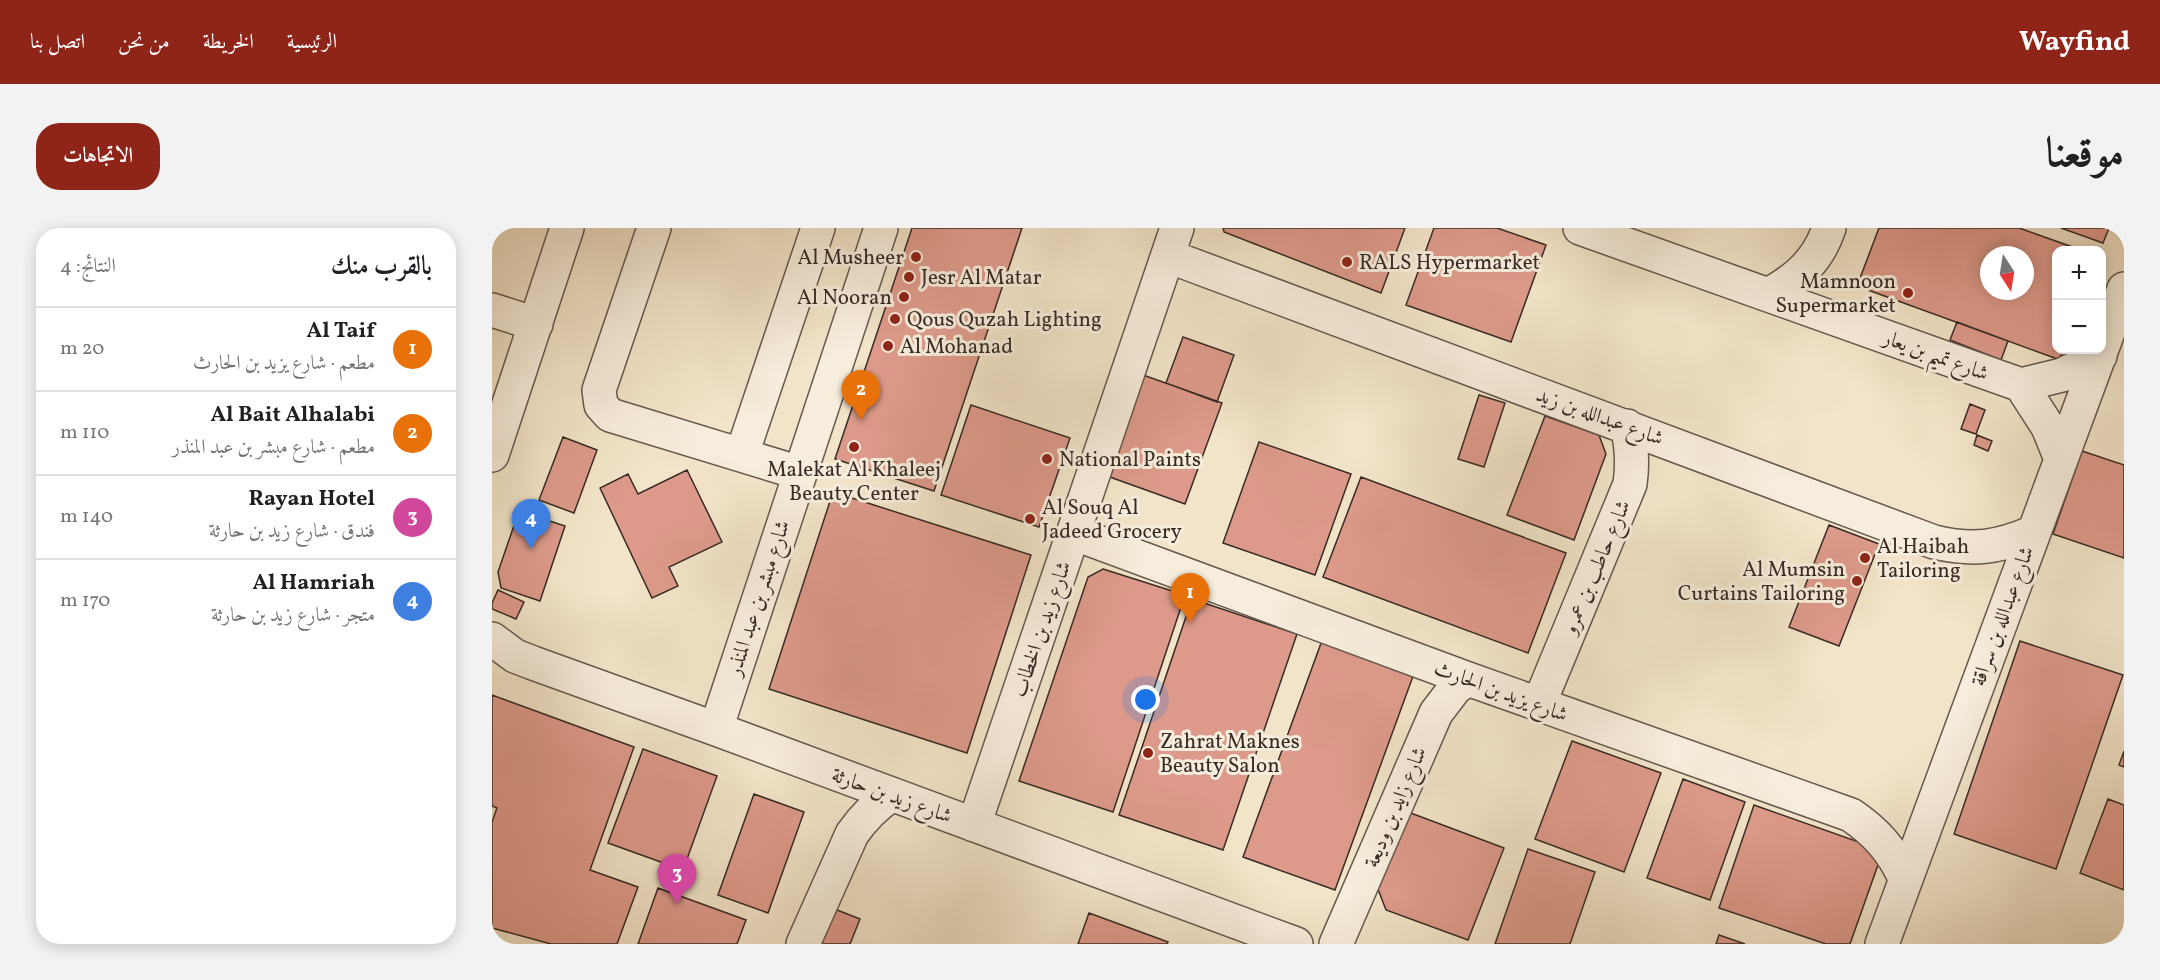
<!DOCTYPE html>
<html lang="ar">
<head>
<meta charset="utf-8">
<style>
	body { margin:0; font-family:Vollkorn,Amiri,serif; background:#f2f2f2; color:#202124; direction:rtl }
	.controls { position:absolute; right:18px; top:18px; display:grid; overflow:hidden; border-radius:12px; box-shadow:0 3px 15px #0003 }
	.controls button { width:54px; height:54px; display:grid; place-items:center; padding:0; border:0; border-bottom:2px solid #e0e0e0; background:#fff; color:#202124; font:30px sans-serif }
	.compass { position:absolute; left:1488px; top:18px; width:54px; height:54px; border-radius:50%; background:#fff; box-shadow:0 3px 15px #0003; rotate:168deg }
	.you { position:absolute; left:654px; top:472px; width:21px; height:21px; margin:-15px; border:4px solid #fff; border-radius:50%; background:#1a73e8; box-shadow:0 0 0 9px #1a73e833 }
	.badge { display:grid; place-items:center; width:39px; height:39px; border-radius:50%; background:#8f2418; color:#fff; font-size:20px; font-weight:700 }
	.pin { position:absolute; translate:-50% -50px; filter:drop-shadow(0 2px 3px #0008) }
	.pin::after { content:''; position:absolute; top:32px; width:21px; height:18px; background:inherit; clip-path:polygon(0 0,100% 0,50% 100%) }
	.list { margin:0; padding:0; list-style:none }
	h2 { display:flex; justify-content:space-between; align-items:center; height:78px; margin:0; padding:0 24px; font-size:26px }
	h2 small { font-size:20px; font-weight:400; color:#757577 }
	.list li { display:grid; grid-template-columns:39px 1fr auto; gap:18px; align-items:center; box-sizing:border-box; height:84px; padding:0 24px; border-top:2px solid #e0e0e0 }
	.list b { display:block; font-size:22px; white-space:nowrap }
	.list p { margin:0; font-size:20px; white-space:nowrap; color:#757577 }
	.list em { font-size:20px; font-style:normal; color:#757577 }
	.map { position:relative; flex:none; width:1632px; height:716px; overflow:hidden; direction:ltr; border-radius:24px }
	header { display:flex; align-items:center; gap:36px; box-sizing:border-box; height:84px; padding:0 30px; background:#8f2418; color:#fff }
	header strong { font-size:28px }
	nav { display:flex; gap:33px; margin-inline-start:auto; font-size:21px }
	.intro { display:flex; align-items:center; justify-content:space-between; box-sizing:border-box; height:144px; padding:0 36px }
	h1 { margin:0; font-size:42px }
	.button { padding:15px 27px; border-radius:24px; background:#8f2418; color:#fff; font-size:21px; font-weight:700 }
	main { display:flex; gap:36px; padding:0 36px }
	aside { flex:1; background:#fff; border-radius:24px; box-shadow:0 3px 15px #0003 }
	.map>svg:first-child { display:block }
	.building { fill:#dd9a8a; stroke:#382b26; stroke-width:1.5; fill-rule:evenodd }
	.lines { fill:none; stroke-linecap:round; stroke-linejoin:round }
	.minor-casing { stroke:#66594f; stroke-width:36 }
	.minor { stroke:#f7eddc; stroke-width:33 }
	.poi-dot { fill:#8f2418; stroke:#f7eddc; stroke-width:2 }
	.labels { text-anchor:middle; stroke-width:6; stroke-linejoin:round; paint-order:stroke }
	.poi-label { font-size:21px; fill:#382b26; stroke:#f7eddc; text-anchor:start }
	.street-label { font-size:21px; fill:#382b26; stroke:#f7eddc }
</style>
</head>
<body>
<header>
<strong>Wayfind</strong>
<nav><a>الرئيسية</a><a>الخريطة</a><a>من نحن</a><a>اتصل بنا</a></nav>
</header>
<div class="intro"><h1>موقعنا</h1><a class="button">الاتجاهات</a></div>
<main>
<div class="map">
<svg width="1632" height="716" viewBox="0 0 1632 716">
	<rect width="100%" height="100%" fill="#f2e4c9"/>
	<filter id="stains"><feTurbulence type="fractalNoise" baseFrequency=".00333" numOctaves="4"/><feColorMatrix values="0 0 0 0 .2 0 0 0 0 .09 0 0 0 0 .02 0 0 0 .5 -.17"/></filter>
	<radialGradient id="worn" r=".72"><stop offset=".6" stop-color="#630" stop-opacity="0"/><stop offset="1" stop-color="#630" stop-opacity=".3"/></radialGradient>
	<!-- building -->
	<path class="building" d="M420,0H530L442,263L343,231Z
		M731,0H913L889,65L732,4Z
		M942,0H1005L1054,17L1019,114L914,77Z
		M1387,0H1527L1589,22H1564V122H1571L1568,132L1365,58ZM1497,27H1533V63H1497Z
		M1569,0H1617L1611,15Z
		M1465,94L1516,113L1509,132L1458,112Z
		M691,109L742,127L725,174L674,155Z
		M651,147L730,175L693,276L615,248Z
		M987,167L1013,175L992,239L966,231Z
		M1478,176L1493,182L1484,206L1469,201Z
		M479,177L578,210L547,299L449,267Z
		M1053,188L1107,207L1114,226L1082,312L1015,287Z
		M1485,207L1500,213L1496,223L1482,217Z
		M71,209L105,222L82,285L47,272Z
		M767,214L859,246L823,347L731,315Z
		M1590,223L1632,237V330L1561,306Z
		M195,242L230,314L177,339L186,358L160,370L108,260L136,246L146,266Z
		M869,249L1074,325L1036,425L831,349Z
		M341,264L539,327L475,525L277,461Z
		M27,283L73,298L48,373L9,360L6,344Z
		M1337,297L1387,316L1347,418L1297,399Z
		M611,341L693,367L621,584L527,553L596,349Z
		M6,362L32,374L24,391L0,381V375Z
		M700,371L805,406L731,622L627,587Z
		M832,407L924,440L843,662L751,629Z
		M1528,413L1631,447L1564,641L1462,606Z
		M0,467L142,519L98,642L146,659L125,716H59L0,700V594L5,580L0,578Z
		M1080,513L1169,545L1132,644L1043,611Z
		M151,521L225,548L191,642L116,615Z
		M1632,523V539L1627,537Z
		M1191,551L1253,574L1218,672L1155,650Z
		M262,566L312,584L276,685L226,667Z
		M1616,571L1632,577V662L1588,645Z
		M1262,577L1381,619L1387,634L1358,716H1334L1227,680Z
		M916,584L1012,620L976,712L894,682L884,656Z
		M1036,621L1103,644L1078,716H1003Z
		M166,660L254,692L245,716H146Z
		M340,680L368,691L358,716H326Z
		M597,685L676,714L675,716H586Z
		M1227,707L1253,716H1224Z"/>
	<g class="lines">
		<!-- minor casing -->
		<g class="minor-casing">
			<path id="minor" d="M162,0L107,162L109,177L118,187L308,245
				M1088,0L1529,157L1570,147L1608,128
				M676,28L1442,314C1481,323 1505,320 1542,304
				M1276,67C1305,51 1326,33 1337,0
				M0,82L44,96
				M1529,157L1556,199L1569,231
				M250,226L326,0
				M0,227L75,0
				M581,305L976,451L1359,587C1384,604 1400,622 1413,650
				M0,411L23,428L41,435L224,501L804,716
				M1047,476L1138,256C1141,235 1140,218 1135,198
				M224,501L389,0
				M482,597L685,0
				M311,716L360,606C371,590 383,578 399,567
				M844,716L944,485L963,460L976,451
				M1390,716L1632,61"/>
		</g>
		<!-- minor -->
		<use href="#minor" class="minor"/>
	</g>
	<!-- markers -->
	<g class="poi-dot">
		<circle cx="424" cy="29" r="6"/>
		<circle cx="855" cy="34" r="6"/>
		<circle cx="417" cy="49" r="6"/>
		<circle cx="1416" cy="65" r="6"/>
		<circle cx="412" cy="69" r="6"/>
		<circle cx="403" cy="91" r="6"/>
		<circle cx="396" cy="118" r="6"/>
		<circle cx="362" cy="219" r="6"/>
		<circle cx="555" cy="231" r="6"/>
		<circle cx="538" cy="291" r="6"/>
		<circle cx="1373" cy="330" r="6"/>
		<circle cx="1365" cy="353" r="6"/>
		<circle cx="656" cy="525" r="6"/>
	</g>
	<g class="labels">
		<!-- poi labels -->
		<g class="poi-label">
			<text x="412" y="36" text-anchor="end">Al Musheer</text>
			<text x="867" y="41">RALS Hypermarket</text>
			<text x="429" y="56">Jesr Al Matar</text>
			<text x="1404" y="60" text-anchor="end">Mamnoon<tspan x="1404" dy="24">Supermarket</tspan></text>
			<text x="400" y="76" text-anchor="end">Al Nooran</text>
			<text x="415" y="98">Qous Quzah Lighting</text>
			<text x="408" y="125">Al Mohanad</text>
			<text x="567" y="238">National Paints</text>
			<text x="362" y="248" text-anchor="middle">Malekat Al Khaleej<tspan x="362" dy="24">Beauty Center</tspan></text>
			<text x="550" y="286">Al Souq Al<tspan x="550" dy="24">Jadeed Grocery</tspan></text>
			<text x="1385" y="325">Al Haibah<tspan x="1385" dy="24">Tailoring</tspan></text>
			<text x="1353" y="348" text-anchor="end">Al Mumsin<tspan x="1353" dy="24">Curtains Tailoring</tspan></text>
			<text x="668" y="520">Zahrat Maknes<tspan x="668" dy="24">Beauty Salon</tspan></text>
		</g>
		<!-- street labels -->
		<g class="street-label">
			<text transform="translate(1444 127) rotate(20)" y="7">شارع تميم بن يعار</text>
			<text transform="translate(1108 188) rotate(20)" y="7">شارع عبدالله بن زيد</text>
			<text transform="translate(1104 339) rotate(-67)" y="7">شارع حاطب بن عمرو</text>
			<text transform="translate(266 370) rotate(-72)" y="7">شارع مبشر بن عبد المنذر</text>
			<text transform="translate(1510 388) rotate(-70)" y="7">شارع عبدالله بن سراقة</text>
			<text transform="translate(549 401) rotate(-71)" y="7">شارع زيد بن الخطاب</text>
			<text transform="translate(1009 463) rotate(20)" y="7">شارع يزيد بن الحارث</text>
			<text transform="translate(400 567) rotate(20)" y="7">شارع زيد بن حارثة</text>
			<text transform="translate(903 579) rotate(-67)" y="7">شارع زايد بن وديعة</text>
		</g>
	</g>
	<rect width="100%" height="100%" filter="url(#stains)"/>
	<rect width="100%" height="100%" fill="url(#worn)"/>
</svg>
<div class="controls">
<button>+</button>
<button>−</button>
</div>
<svg class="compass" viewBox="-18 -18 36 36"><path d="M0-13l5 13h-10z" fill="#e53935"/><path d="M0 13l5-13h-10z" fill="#757577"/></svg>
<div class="you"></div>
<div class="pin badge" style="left:698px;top:395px;background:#e8710a">1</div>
<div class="pin badge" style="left:369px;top:192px;background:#e8710a">2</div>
<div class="pin badge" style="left:185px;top:676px;background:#d1479c">3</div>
<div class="pin badge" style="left:39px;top:321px;background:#3f7fe0">4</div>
</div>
<aside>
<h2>بالقرب منك<small>النتائج: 4</small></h2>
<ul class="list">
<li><span class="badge" style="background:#e8710a">1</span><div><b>Al Taif</b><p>مطعم · شارع يزيد بن الحارث</p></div><em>20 m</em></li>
<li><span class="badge" style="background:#e8710a">2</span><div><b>Al Bait Alhalabi</b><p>مطعم · شارع مبشر بن عبد المنذر</p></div><em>110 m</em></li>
<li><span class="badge" style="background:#d1479c">3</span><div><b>Rayan Hotel</b><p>فندق · شارع زيد بن حارثة</p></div><em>140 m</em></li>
<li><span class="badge" style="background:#3f7fe0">4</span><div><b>Al Hamriah</b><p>متجر · شارع زيد بن حارثة</p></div><em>170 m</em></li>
</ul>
</aside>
</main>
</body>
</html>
